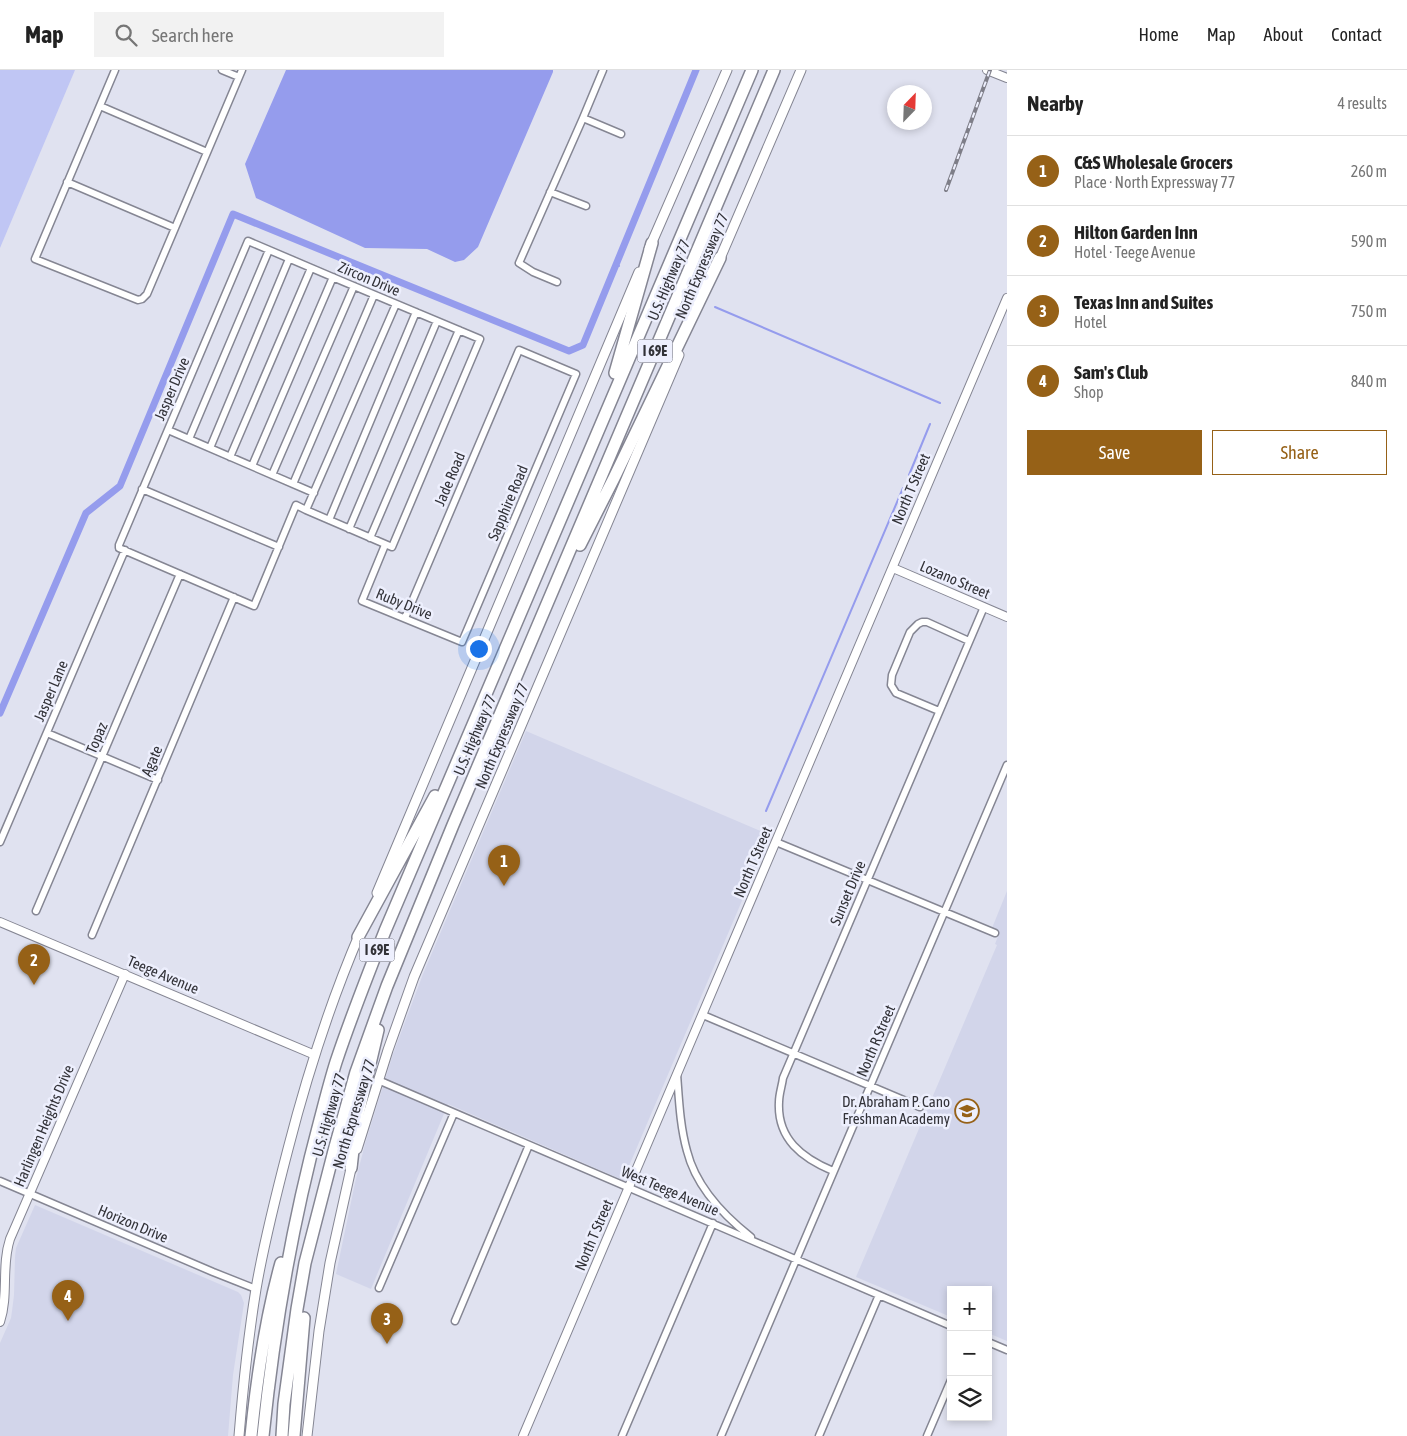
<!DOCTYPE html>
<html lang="en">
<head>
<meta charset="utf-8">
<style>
	body { margin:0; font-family:"Asap Condensed",sans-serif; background:#f2f2f2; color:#222 }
	.controls { position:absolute; right:15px; bottom:15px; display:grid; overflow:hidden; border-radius:0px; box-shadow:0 2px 8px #0003 }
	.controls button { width:45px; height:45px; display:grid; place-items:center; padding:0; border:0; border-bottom:1px solid #e0e0e0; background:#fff; color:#222; font:25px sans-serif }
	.compass { position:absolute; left:887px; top:15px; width:45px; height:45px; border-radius:50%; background:#fff; box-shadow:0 2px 8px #0003; rotate:23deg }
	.you { position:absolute; left:478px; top:578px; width:18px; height:18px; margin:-12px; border:4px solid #fff; border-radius:50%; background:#1a73e8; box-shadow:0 0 0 8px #1a73e833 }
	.badge { display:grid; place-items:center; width:32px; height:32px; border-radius:50%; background:#966117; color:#fff; font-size:16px; font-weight:700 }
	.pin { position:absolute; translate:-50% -41px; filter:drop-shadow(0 1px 2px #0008) }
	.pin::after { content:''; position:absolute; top:26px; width:18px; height:15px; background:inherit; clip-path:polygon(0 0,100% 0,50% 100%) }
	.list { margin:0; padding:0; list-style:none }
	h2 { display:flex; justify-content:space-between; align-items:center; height:65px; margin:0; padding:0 20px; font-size:21px }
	h2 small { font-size:16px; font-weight:400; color:#767676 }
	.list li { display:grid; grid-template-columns:32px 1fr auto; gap:15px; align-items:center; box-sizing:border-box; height:70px; padding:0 20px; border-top:1px solid #e0e0e0 }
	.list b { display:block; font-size:19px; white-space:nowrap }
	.list p { margin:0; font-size:16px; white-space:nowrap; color:#767676 }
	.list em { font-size:16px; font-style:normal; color:#767676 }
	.actions { display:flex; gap:10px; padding:15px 20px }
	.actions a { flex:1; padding:11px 0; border:1px solid #966117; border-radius:0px; text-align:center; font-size:18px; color:#966117 }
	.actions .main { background:#966117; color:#fff }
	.icon { flex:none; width:28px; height:28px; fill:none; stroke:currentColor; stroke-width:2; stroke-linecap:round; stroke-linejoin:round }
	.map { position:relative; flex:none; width:1007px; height:1366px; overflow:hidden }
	header { display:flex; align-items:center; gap:30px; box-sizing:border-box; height:70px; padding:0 25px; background:#fff; border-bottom:1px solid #e0e0e0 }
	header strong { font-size:24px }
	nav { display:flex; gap:28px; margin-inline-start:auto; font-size:18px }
	.search { width:350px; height:45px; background:#f2f2f2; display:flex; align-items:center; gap:12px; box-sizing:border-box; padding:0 18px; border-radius:0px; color:#767676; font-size:19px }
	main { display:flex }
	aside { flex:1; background:#fff }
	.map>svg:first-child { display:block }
	.built { fill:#d2d5ea }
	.green { fill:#c0c6f4 }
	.water { fill:#959ced }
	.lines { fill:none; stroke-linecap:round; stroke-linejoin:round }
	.stream { stroke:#959ced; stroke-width:2 }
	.canal { stroke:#959ced; stroke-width:7 }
	.minor-casing { stroke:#858693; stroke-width:9 }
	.tertiary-casing { stroke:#858693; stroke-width:10 }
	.secondary-casing { stroke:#858693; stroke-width:11 }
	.motorway-casing { stroke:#858693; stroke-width:14 }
	.minor { stroke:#fff; stroke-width:6 }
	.tertiary { stroke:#fff; stroke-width:8 }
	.secondary { stroke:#fff; stroke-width:9 }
	.motorway { stroke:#fff; stroke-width:11 }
	.rail-casing { stroke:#7e7e88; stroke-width:4 }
	.rail { stroke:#edeffd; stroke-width:2; stroke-dasharray:5.5; stroke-linecap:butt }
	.labels { text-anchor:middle; stroke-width:5; stroke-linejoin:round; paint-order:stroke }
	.shield { fill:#edeffd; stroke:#6a6b73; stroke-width:1 }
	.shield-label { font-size:14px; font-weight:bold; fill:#323238 }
	.street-label { font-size:15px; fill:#323238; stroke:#edeffd }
	.poi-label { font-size:15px; fill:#323238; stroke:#edeffd; text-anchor:end }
</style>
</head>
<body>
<header>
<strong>Map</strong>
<div class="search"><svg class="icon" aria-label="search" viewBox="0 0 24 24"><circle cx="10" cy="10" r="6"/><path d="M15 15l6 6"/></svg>Search here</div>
<nav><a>Home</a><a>Map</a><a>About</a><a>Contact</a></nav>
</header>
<main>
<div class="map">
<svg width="1007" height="1366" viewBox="0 0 1007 1366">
	<rect width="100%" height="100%" fill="#e0e2f0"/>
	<!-- built -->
	<path class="built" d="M526,661L770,765L623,1110L448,1034L371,1219L336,1204L355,1113L365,1074L393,984L423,904Z
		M1007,821V1271L988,1263V1220H951V1247L856,1207L997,875L995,874L998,866L990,863Z
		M35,1135L238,1222L241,1225L244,1233L233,1305L228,1366H0V1273L11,1248L12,1241L14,1225L15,1187L16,1178Z"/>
	<!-- green -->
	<path class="green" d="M0,0H75L0,178Z"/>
	<!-- water -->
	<path class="water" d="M286,0H553V2L478,177L464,190L455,192L427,179L365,178L256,128L245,94Z"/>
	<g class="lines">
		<!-- stream -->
		<path class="stream" d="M616,195L619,196
			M715,237L940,333
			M909,405L930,354
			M766,741L903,418"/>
		<!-- canal -->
		<path class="canal" d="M0,643L86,443L120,416L233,144L569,281L583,275L696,0"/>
		<!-- minor casing -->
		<g class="minor-casing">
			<path id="minor" d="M115,0L35,189L138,230L142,229L147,224L242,0
				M222,0L239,7
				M100,36L207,82
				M583,48L621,64
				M67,112L175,158
				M550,122L586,136
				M557,212L533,202L519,193L583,48L603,0
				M168,360L314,423
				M189,369L269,180
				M210,378L289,189
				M230,387L311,198
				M252,396L333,207
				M272,405L354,216
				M293,414L374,225
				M142,419L279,477
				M306,440L392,477L480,269C403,237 325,204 248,171L119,475V478L254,536L296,435L306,440L396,234
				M329,450L416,242
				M349,459L437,251
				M370,468L459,260
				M385,475L362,531L462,572L576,304L519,280L405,548
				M939,641L896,623L891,615L892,605L910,562L918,554L922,552H927L969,571
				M47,663L158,710
				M0,772L125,480
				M776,772L995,863
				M36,841L180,504
				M92,865L234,527
				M703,945L920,1037
				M677,1004C679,1030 680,1056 687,1081C696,1117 723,1145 751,1167
				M378,1010L951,1256
				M833,1101C802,1088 777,1069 779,1032C779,1024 782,1016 783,1008L984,537
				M0,1111L213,1202L256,1219
				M379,1218L454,1043
				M455,1251L529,1075
				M988,1272L1007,1280
				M622,1366L713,1153
				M721,1366L1007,695
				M819,1366L879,1225
				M927,1366L951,1310"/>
		</g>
		<!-- tertiary casing -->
		<g class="tertiary-casing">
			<path id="tertiary" d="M987,0L1007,8
				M893,498L1007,547
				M0,852L315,985
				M0,1252C9,1225 1,1196 10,1169L125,904
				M523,1366L1007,228"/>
		</g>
		<!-- secondary casing -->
		<g class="secondary-casing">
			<path id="secondary" d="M649,179L727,0
				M718,193L801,0
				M377,823L639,202
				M357,1079L388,980L414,907L679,285
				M239,1366C243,1317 248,1268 256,1219C264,1172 276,1125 288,1079C307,1005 330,933 360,863
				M307,1366L319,1261L330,1193L352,1094"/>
		</g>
		<!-- motorway casing -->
		<g class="motorway-casing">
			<path id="motorway" d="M615,303L652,173
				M580,475L614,408L720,188
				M358,867L435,726
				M351,1098L356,1053L378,960
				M251,1366C257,1307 265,1250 281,1193
				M263,1366C274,1259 292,1154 320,1050C325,1031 330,1011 336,992C351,947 368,904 385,861L752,0
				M282,1366L284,1334L297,1239L305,1193L335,1077L356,1002L387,916L453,755L774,0
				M294,1366L304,1248"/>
		</g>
		<!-- minor -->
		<use href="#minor" class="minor"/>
		<!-- tertiary -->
		<use href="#tertiary" class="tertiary"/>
		<!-- secondary -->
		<use href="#secondary" class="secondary"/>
		<!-- motorway -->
		<use href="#motorway" class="motorway"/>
		<!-- rail casing -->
		<g class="rail-casing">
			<path id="rail" d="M946,120L990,0"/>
		</g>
		<!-- rail -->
		<use href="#rail" class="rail"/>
	</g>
	<!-- icons -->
	<defs>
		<g id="school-ring" transform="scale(1.25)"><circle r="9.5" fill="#edeffd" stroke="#966117" stroke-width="1.5"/><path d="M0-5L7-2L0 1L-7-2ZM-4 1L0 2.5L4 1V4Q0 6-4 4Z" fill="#966117"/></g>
	</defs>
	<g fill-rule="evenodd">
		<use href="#school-ring" x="967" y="1041"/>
	</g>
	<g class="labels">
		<!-- shield labels -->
		<g class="shield">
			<rect x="637.5" y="269.5" width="35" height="23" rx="4"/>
			<rect x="359.5" y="868.5" width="35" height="23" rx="4"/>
		</g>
		<g class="shield-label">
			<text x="655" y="286">I 69E</text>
			<text x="377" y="885">I 69E</text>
		</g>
		<!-- street labels -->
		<g class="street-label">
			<text transform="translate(702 196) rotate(-67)" y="5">North Expressway 77</text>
			<text transform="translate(369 209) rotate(23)" y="5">Zircon Drive</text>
			<text transform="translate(669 210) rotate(-67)" y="5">U.S. Highway 77</text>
			<text transform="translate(172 319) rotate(-67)" y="5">Jasper Drive</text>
			<text transform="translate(450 409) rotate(-67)" y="5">Jade Road</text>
			<text transform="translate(911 419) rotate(-67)" y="5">North T Street</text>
			<text transform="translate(508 433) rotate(-67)" y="5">Sapphire Road</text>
			<text transform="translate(955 510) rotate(23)" y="5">Lozano Street</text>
			<text transform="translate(404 534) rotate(22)" y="5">Ruby Drive</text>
			<text transform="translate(51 621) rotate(-67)" y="5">Jasper Lane</text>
			<text transform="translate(475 665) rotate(-67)" y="5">U.S. Highway 77</text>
			<text transform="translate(502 666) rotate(-67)" y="5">North Expressway 77</text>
			<text transform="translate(97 668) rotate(-67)" y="5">Topaz</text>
			<text transform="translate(152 691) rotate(-67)" y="5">Agate</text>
			<text transform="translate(753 792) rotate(-67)" y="5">North T Street</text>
			<text transform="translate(848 823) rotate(-67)" y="5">Sunset Drive</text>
			<text transform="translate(163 905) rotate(23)" y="5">Teege Avenue</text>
			<text transform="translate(876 971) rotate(-67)" y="5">North R Street</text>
			<text transform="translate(354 1044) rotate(-73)" y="5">North Expressway 77</text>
			<text transform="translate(329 1045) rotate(-74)" y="5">U.S. Highway 77</text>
			<text transform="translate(44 1056) rotate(-67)" y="5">Harlingen Heights Drive</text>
			<text transform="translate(670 1121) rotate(23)" y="5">West Teege Avenue</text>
			<text transform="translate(133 1154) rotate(23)" y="5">Horizon Drive</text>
			<text transform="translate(594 1165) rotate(-67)" y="5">North T Street</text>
		</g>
		<!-- poi labels -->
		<g class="poi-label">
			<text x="950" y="1037">Dr. Abraham P. Cano<tspan x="950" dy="17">Freshman Academy</tspan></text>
		</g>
	</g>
</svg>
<div class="controls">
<button>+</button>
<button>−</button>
<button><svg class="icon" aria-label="layers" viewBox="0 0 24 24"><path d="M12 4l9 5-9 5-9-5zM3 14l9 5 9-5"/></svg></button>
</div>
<svg class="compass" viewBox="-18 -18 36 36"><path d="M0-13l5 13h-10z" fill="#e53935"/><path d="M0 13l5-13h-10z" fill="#767676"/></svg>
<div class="you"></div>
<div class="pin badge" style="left:504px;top:816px">1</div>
<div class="pin badge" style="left:34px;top:915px">2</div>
<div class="pin badge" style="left:387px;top:1274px">3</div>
<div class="pin badge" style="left:68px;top:1251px">4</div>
</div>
<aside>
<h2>Nearby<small>4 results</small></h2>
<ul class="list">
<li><span class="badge">1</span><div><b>C&amp;S Wholesale Grocers</b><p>Place · North Expressway 77</p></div><em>260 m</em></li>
<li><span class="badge">2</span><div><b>Hilton Garden Inn</b><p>Hotel · Teege Avenue</p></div><em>590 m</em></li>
<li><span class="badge">3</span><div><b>Texas Inn and Suites</b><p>Hotel</p></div><em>750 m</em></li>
<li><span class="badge">4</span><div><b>Sam's Club</b><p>Shop</p></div><em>840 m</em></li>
</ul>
<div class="actions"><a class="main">Save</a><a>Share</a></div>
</aside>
</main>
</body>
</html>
